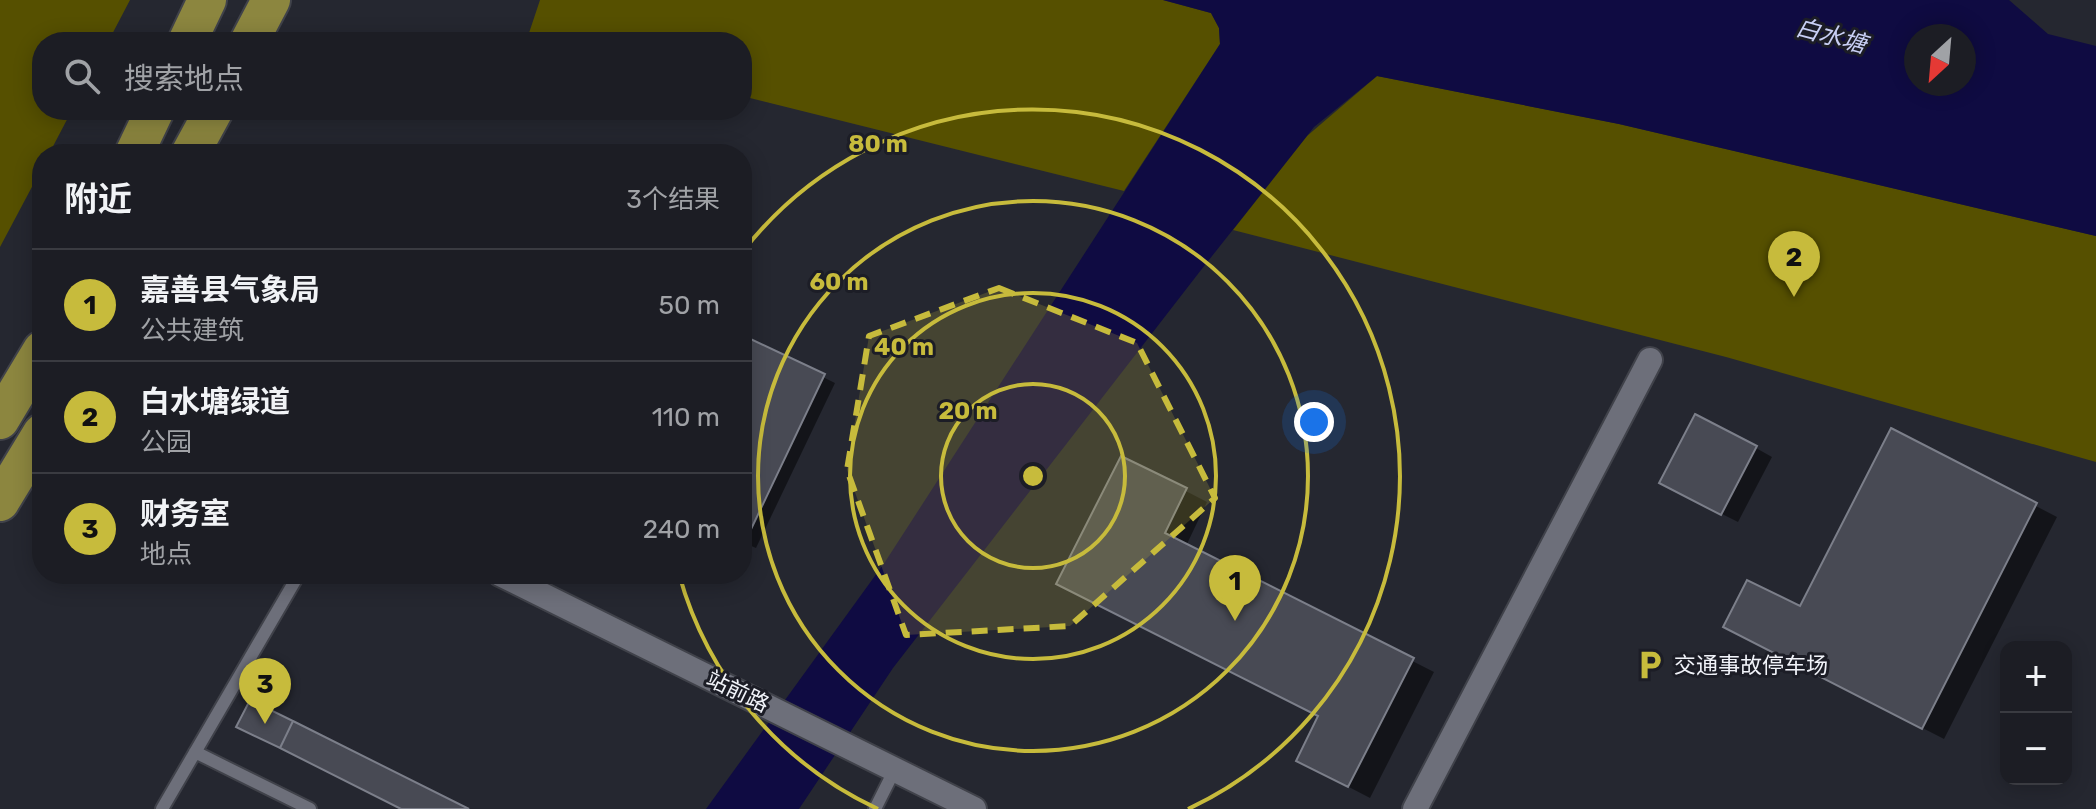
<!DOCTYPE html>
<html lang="zh">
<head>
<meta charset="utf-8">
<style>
	body { margin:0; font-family:Rubik,"Noto Sans SC",sans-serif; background:#292a31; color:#f1f3f6 }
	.controls { position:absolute; right:24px; bottom:24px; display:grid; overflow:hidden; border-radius:16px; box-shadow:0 4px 20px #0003 }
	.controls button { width:72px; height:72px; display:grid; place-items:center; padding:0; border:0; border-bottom:2px solid #3a3b41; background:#1c1d24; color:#f1f3f6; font:40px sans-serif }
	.compass { position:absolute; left:1904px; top:24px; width:72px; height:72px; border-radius:50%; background:#1c1d24; box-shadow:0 4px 20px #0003; rotate:206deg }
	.you { position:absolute; left:1314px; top:422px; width:28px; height:28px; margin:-20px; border:6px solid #fff; border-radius:50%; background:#1a73e8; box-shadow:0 0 0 12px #1a73e833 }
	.badge { display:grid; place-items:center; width:52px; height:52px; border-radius:50%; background:#c7bb3c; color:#111; font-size:26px; font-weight:700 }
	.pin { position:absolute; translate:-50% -66px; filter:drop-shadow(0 2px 4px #0008) }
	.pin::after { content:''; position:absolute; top:42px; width:28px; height:24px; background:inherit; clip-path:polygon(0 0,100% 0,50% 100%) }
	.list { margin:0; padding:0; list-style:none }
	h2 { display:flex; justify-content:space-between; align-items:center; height:104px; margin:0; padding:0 32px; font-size:34px }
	h2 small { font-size:26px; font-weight:400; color:#a0a2a6 }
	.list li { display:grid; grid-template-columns:52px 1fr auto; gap:24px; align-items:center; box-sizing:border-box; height:112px; padding:0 32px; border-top:2px solid #3a3b41 }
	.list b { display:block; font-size:30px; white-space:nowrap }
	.list p { margin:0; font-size:26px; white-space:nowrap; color:#a0a2a6 }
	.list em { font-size:26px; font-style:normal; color:#a0a2a6 }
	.icon { flex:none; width:44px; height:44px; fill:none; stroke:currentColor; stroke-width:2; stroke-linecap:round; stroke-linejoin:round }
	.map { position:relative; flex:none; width:2096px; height:809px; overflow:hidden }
	.search { position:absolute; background:#1c1d24; box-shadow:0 4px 20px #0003; left:32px; top:32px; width:720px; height:88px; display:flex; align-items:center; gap:20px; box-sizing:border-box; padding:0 28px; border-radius:32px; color:#a0a2a6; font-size:30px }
	.panel { position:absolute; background:#1c1d24; box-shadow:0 4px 20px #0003; left:32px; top:144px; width:720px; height:440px; border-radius:32px }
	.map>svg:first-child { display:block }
	.green { fill:#565000 }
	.water { fill:#0f0b42; fill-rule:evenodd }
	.shadow { fill:#0007 }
	.building { fill:#484a54; stroke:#7c7f8a; stroke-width:2 }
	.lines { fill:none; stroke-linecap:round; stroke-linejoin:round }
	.service-casing { stroke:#40424a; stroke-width:16 }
	.minor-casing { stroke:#40424a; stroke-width:28 }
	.primary-casing { stroke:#40424a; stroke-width:42 }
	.service { stroke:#6d6f7a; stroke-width:12 }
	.minor { stroke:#6d6f7a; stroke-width:24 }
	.primary { stroke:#8c863f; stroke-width:38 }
	.marked { fill:#c7bb3c; fill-opacity:0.2; stroke:#c7bb3c; stroke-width:6; stroke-dasharray:16 10; stroke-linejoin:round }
	.ring { fill:none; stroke:#c7bb3c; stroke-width:4 }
	.labels { text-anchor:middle; stroke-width:6; stroke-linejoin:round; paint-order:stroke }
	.poi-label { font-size:22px; fill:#f1f3f9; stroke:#1c1d26; text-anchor:start }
	.street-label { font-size:22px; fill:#f1f3f9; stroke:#1c1d26 }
	.water-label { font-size:24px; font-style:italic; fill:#c9d0f5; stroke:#1c1d26 }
	.centre { fill:#c7bb3c; stroke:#1c1d26; stroke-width:4 }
	.ring-label { font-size:24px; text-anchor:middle; font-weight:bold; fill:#c7bb3c; stroke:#1c1d26; stroke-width:6; stroke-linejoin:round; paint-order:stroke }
</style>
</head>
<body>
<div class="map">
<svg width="2096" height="809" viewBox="0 0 2096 809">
	<rect width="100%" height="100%" fill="#252730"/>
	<!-- green -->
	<path class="green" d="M0,0H130L108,42H42V110H72L49,154H42V168L0,247Z
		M540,0H1163L1211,13L1219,28L1220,44L1124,191L742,96V42H526Z
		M1377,76L1619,124L2096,236V462L1726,357L1233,230L1307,136Z"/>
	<!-- water -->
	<path class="water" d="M1163,0H2009L2048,34L2096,46V236L1619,124L1377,76L1314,127L1201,270L893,668L799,809H706L885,562L1220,44L1219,28L1211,13ZM1916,36H1964V84H1916Z"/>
	<!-- shadow -->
	<path class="shadow" d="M742,337L835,383L756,548L742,542Z
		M1892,431L2057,517L1944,739L1747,638L1801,609Z
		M1756,448L1772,457L1738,522L1678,492Z
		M1122,458L1207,502L1186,546L1434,672L1370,798L1320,772V716L1080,596Z"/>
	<!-- building -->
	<path class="building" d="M742,335L825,374L744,544L742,543Z
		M1695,414L1757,446L1721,515L1659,483Z
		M1891,428L2037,503L1922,729L1723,627L1747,580L1800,606Z
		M1121,456L1187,488L1165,533L1414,658L1348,787L1296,761L1318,716L1056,584Z
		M250,700L293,721L280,748L236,727Z
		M293,721L469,809H401L280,748Z"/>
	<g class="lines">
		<!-- service casing -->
		<g class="service-casing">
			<path id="service" d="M195,752L310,809
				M162,809L299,574
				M875,809L895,769"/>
		</g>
		<!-- minor casing -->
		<g class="minor-casing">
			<path id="minor" d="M500,574L974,809
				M1415,809L1650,360"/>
		</g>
		<!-- primary casing -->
		<g class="primary-casing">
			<path id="primary" d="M187,42L207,0
				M249,42L271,0
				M134,154L155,110
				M190,154L214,110
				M0,420L42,350
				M0,502L42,433"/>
		</g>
		<!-- service -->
		<use href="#service" class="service"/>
		<!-- minor -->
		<use href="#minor" class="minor"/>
		<!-- primary -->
		<use href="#primary" class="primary"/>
	</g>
	<!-- marked area -->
	<path class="marked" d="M999,288L1137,343L1215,498L1070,626L906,635L847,470L869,336Z"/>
	<!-- distance rings -->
	<g class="ring">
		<circle cx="1033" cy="476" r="92"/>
		<circle cx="1033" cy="476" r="183"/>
		<circle cx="1033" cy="476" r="275"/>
		<path d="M878 809A367 367 0 0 1 679 574M744 250A367 367 0 1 1 1188 809"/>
	</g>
	<!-- icons -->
	<defs>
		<g id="parking-bare" transform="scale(2.4)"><path d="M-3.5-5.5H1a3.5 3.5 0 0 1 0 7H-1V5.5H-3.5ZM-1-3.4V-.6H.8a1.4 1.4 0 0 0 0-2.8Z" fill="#c7bb3c" stroke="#1c1d26" stroke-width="2.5" paint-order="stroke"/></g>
	</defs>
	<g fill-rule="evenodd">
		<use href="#parking-bare" x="1650" y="665"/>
	</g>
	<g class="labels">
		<!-- poi labels -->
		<g class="poi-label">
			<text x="1674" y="673">交通事故停车场</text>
		</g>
		<!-- street labels -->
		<g class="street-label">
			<text transform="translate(738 691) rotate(26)" y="8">站前路</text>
		</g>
		<!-- water labels -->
		<g class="water-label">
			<text transform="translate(1831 36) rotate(15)" y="8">白水塘</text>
		</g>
	</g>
	<circle cx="1033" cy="476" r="12" class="centre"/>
	<g class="ring-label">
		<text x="878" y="152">80 m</text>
		<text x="839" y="290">60 m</text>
		<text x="904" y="355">40 m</text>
		<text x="968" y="419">20 m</text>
	</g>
</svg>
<div class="controls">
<button>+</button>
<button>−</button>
</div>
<svg class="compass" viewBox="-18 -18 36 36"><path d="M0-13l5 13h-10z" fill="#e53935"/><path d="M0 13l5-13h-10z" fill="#a0a2a6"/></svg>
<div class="you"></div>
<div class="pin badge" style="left:1235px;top:621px">1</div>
<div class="pin badge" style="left:1794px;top:297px">2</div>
<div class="pin badge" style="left:265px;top:724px">3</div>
<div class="search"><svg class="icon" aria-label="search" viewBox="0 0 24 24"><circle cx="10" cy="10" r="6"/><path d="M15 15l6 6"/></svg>搜索地点</div>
<section class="panel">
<h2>附近<small>3个结果</small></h2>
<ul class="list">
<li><span class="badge">1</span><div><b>嘉善县气象局</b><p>公共建筑</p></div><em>50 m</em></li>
<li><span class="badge">2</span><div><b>白水塘绿道</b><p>公园</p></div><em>110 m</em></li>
<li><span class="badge">3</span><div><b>财务室</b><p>地点</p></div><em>240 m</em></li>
</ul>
</section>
</div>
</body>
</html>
